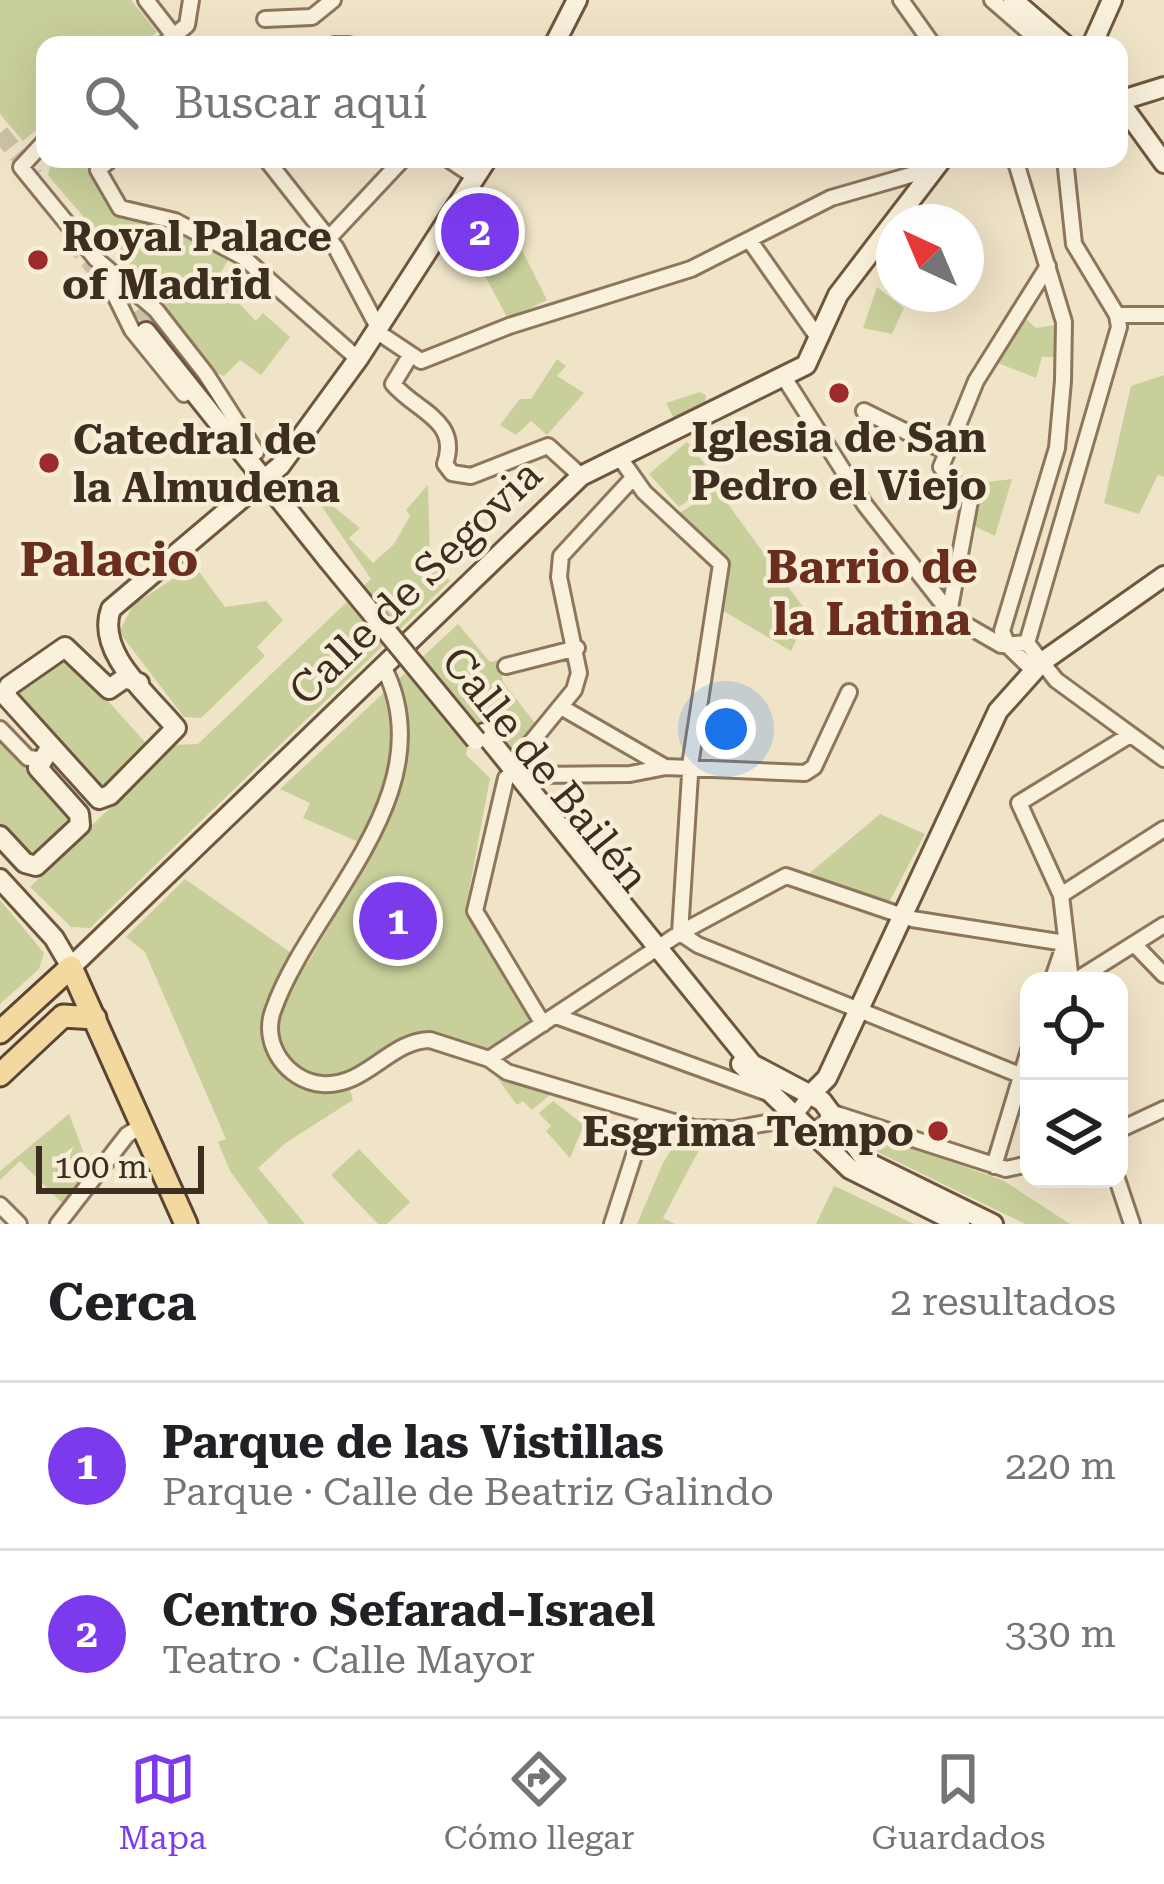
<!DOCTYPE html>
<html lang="es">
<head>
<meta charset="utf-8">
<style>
	body { margin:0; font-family:"Roboto Serif",serif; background:#f6f6f6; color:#202124 }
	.controls { position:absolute; right:36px; bottom:36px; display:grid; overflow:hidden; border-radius:24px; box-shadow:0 12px 48px #0002 }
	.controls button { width:108px; height:108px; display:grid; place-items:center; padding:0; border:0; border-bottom:3px solid #e0e0e0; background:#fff; color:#202124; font:60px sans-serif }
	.compass { position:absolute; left:876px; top:204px; width:108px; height:108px; border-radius:50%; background:#fff; box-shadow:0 12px 48px #0002; rotate:316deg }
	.scale { position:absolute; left:36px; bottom:30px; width:168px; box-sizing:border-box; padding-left:12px; border:6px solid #3d2e20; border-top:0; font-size:33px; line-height:42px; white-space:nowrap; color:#3d2e20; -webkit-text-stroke:9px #f7eed8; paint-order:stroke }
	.you { position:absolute; left:726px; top:729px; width:42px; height:42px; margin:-30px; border:9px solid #fff; border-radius:50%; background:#1a73e8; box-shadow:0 0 0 18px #1a73e833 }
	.badge { display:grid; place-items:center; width:78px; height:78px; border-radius:50%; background:#7c3aed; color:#fff; font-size:39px; font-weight:700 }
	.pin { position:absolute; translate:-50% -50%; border:6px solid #fff; box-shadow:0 3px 12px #0006 }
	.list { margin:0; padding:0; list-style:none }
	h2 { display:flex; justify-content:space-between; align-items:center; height:156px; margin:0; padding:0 48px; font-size:51px }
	h2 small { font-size:39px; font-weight:400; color:#757577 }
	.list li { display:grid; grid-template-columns:78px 1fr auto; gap:36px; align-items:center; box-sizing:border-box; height:168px; padding:0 48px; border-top:3px solid #e0e0e0 }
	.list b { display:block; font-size:45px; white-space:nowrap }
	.list p { margin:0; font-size:39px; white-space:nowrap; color:#757577 }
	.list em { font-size:39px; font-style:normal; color:#757577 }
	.icon { flex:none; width:66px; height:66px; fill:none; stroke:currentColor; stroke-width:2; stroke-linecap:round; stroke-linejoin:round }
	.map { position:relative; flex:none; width:1164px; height:1224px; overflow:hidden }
	.search { position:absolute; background:#fff; box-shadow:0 12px 48px #0002; left:36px; right:36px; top:36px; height:132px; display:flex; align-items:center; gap:30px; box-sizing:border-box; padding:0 42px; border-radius:24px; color:#757577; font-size:45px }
	.sheet { height:492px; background:#fff }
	nav { display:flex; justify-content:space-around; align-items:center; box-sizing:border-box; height:168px; border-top:3px solid #e0e0e0; background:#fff; font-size:33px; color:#757577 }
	nav a { display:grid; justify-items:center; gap:6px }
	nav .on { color:#7c3aed }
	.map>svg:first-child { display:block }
	.green { fill:#c9cf9b }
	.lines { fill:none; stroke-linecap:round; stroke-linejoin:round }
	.secondary-tunnel { stroke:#ccc0a6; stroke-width:18; stroke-dasharray:18 9; stroke-linecap:butt }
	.street-casing { stroke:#8d765c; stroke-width:20 }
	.secondary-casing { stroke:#6f573f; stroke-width:24 }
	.primary-casing { stroke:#5b4430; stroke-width:27 }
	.street { stroke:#faf1dc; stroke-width:14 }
	.secondary { stroke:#faf1dc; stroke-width:18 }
	.primary { stroke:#f3d9a0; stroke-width:21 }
	.secondary-bridge-casing { stroke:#6f573f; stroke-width:24; stroke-linecap:butt }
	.secondary-bridge { stroke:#faf1dc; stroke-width:18 }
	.poi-dot { fill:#9e2a2b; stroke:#f7eed8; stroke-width:4.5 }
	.labels { text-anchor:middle; stroke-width:9; stroke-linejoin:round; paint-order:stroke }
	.poi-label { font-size:42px; font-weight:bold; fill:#3d2e20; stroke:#f7eed8; text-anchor:start }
	.street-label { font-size:42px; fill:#3d2e20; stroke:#f7eed8 }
	.neighbourhood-label { font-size:45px; font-weight:bold; fill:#6b2e1e; stroke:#f7eed8 }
	.quarter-label { font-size:48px; font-weight:bold; fill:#6b2e1e; stroke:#f7eed8 }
</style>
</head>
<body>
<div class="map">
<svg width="1164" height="1224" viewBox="0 0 1164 1224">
	<rect width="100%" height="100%" fill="#f0e4c8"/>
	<!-- green -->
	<path class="green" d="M0,0H131L157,32L142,45H45V123L23,141L0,114Z
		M52,159H88L122,218L175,227L230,257L221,272L232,279L224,288L256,321L263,313L290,337L261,375L240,360L224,376L216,373L48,175Z
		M522,250L547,300L508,319L484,274Z
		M877,287L904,308L892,334L863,328Z
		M1024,317L1036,328L1054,325L1056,357H1042L1036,378L993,361Z
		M557,359L566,366L557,376L584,393L547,435L531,421L516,435L500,425L520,399H531Z
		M1164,375V477L1158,475L1139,514L1104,503L1131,386Z
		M700,392L706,395L705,403L675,421L666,403Z
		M687,442L717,479L679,507L649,474Z
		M1012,479L995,536L970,524L979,503L970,493L980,483Z
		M428,485L430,559L450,581L90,928L71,927L30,887L173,745L198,744L371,579L308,486L360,528L349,538L373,563L394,544L410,516L406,510Z
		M717,489L808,614L791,651L722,610L725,558L678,514Z
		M194,565L225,607L266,601L283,620L257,647L265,656L201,718L184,717L119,632L133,605Z
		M458,624L490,662L499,660L503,682L538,727L514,753L493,727L467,748L466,755L490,778L466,907L535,1021L488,1052C413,1026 413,1032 346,1075L353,1100L287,1142L258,1168L305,1224H269L230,1171L218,1142L226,1139L145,952L126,937L185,879L307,964L375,849L303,818L310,803L280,789Z
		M68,657L146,743L103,792L16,693Z
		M0,739L73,818L31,861L0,827Z
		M880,814L925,834L887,906L805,877Z
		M0,900L44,953L39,969L0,1004Z
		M493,1072L552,1093L532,1110L523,1101L517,1105Z
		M553,1101L584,1125L570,1158L546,1131L551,1126L539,1113Z
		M69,1114L90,1169L62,1203L20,1161L0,1180V1171Z
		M684,1129L707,1135L663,1218L675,1224H637L663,1163Z
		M881,1136L1004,1181L1070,1224H1025L877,1152L872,1143Z
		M359,1149L410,1202L387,1224H378L331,1175Z
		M834,1186L839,1188L914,1224H816Z"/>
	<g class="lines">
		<!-- secondary-tunnel -->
		<path class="secondary-tunnel" d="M0,133L35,176
			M71,239L110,287
			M124,286L155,325"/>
		<!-- street casing -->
		<g class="street-casing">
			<path id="street" d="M146,0L174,36
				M901,0L933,45
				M992,0L1044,45
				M265,19L312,17L333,0
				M163,45L187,25L191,0
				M334,45H349
				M45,141L21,167L96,259L156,310L206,374L256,452
				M111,159L98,170L120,208L175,221L243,257L358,359
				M266,159L336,248L382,335L421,361L509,326L691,269L831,198L935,168
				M448,159L475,177
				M1015,159L1064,322L1063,381L1057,448L1002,631L1008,646L1033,670
				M1065,159L1074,244L1117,315
				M328,239L403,159
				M750,241L819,339
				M104,273L132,330L184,394
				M1117,315H1164
				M410,356L393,384C417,412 460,420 445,464L452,473L471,476L548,446L581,476
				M785,379L865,505L954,618L1001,645L1027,643
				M864,411L947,452
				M620,458L644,492L721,564L691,759L680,933
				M950,608L970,501L941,467L976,381L1048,266
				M1027,643L1119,327L1117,315
				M1027,643L1056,680L1164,759
				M383,666C448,792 309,906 273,1011C261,1044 287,1081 322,1084C365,1088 390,1040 430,1040L489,1059L507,1072L694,1128L734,1129L793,1118L810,1095
				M506,666L577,648
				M561,707L665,767
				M0,729L28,758L39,759
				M511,767L574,690L579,673L559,577L561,556L632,479
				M506,778L475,911L543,1024
				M523,782L533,775L630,774L666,767L805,773L814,767L849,692
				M1061,895L1164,829
				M680,933L698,945L1020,1075
				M1135,945L1164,975
				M1071,981L1061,895L1019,803L1130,735
				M1075,981L1164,925
				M556,1016L765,1092
				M489,1059L680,933L786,876L912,919L1065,943L1052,981
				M1119,1130L1164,1109
				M813,1131L826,1122L830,1112L1006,1169L1029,1164
				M994,1166L1029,1050
				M1117,1179L1132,1224
				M0,1205L19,1224
				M58,1224L127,1135L143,1125
				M612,1224L647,1115"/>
		</g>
		<!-- secondary casing -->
		<g class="secondary-casing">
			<path id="secondary" d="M1013,0L1065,45
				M554,45L577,0
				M1092,45L1112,0
				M1119,101L1164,163
				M1119,101L1164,87
				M146,332L328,560
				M139,683L125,678L109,689L65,647L9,686L5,695L99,799L110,795L176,728C150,696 95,653 111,609L280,466L358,359L487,159
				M484,733L752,1064L822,1101L867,1162L993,1224
				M0,836L25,863L36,866L80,825L79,814L38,768L50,748
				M0,879L54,938L71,967L581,476L806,365L838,295L942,159
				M741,1064L850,1169L960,1224
				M810,1095L827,1078L998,711L1042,662L1164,576"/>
		</g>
		<!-- primary casing -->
		<g class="primary-casing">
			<path id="primary" d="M0,1032L71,967L186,1224
				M0,1075L63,1016L95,1018"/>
		</g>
		<!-- street -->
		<use href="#street" class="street"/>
		<!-- secondary -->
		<use href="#secondary" class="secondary"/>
		<!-- primary -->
		<use href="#primary" class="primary"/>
		<!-- secondary-bridge casing -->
		<g class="secondary-bridge-casing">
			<path id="secondary-bridge" d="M328,560L476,740"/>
		</g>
		<!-- secondary-bridge -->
		<use href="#secondary-bridge" class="secondary-bridge"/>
	</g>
	<!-- markers -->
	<g class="poi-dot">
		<circle cx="38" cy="260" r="12"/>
		<circle cx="839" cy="393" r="12"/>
		<circle cx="49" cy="463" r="12"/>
		<circle cx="938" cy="1131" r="12"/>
	</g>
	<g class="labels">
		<!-- poi labels -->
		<g class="poi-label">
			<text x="62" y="251">Royal Palace<tspan x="62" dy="48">of Madrid</tspan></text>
			<text x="839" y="452" text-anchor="middle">Iglesia de San<tspan x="839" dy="48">Pedro el Viejo</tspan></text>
			<text x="73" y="454">Catedral de<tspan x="73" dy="48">la Almudena</tspan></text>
			<text x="914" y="1146" text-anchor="end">Esgrima Tempo</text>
		</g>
		<!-- street labels -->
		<g class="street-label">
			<text transform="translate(415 582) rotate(-44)" y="15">Calle de Segovia</text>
			<text transform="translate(546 769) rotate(51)" y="15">Calle de Bailén</text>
		</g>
		<!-- neighbourhood labels -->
		<g class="neighbourhood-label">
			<text x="872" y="583">Barrio de<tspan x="872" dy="52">la Latina</tspan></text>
		</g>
		<!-- quarter labels -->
		<g class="quarter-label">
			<text x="109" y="576">Palacio</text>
		</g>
	</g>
</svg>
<div class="controls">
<button><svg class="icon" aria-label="locate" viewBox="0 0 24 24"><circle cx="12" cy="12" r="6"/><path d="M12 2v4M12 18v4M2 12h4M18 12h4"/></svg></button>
<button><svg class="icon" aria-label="layers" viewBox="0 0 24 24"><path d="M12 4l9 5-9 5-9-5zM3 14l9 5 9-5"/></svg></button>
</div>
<svg class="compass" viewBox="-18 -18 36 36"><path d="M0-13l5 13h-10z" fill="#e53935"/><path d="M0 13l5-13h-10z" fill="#757577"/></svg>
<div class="scale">100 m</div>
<div class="you"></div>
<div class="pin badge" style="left:398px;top:921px">1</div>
<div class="pin badge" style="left:480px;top:232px">2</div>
<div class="search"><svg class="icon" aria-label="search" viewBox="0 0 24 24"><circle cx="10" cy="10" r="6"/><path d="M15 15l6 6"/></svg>Buscar aquí</div>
</div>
<section class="sheet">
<h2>Cerca<small>2 resultados</small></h2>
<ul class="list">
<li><span class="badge">1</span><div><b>Parque de las Vistillas</b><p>Parque · Calle de Beatriz Galindo</p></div><em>220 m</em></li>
<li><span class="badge">2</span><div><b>Centro Sefarad-Israel</b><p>Teatro · Calle Mayor</p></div><em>330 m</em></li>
</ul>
</section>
<nav>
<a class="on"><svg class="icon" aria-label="map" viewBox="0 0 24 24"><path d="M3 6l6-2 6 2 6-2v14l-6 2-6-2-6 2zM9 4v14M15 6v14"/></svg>Mapa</a>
<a><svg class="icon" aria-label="directions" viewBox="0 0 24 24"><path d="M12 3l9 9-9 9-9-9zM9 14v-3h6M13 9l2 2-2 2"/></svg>Cómo llegar</a>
<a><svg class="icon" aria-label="saved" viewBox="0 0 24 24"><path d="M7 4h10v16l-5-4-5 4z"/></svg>Guardados</a>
</nav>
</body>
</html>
